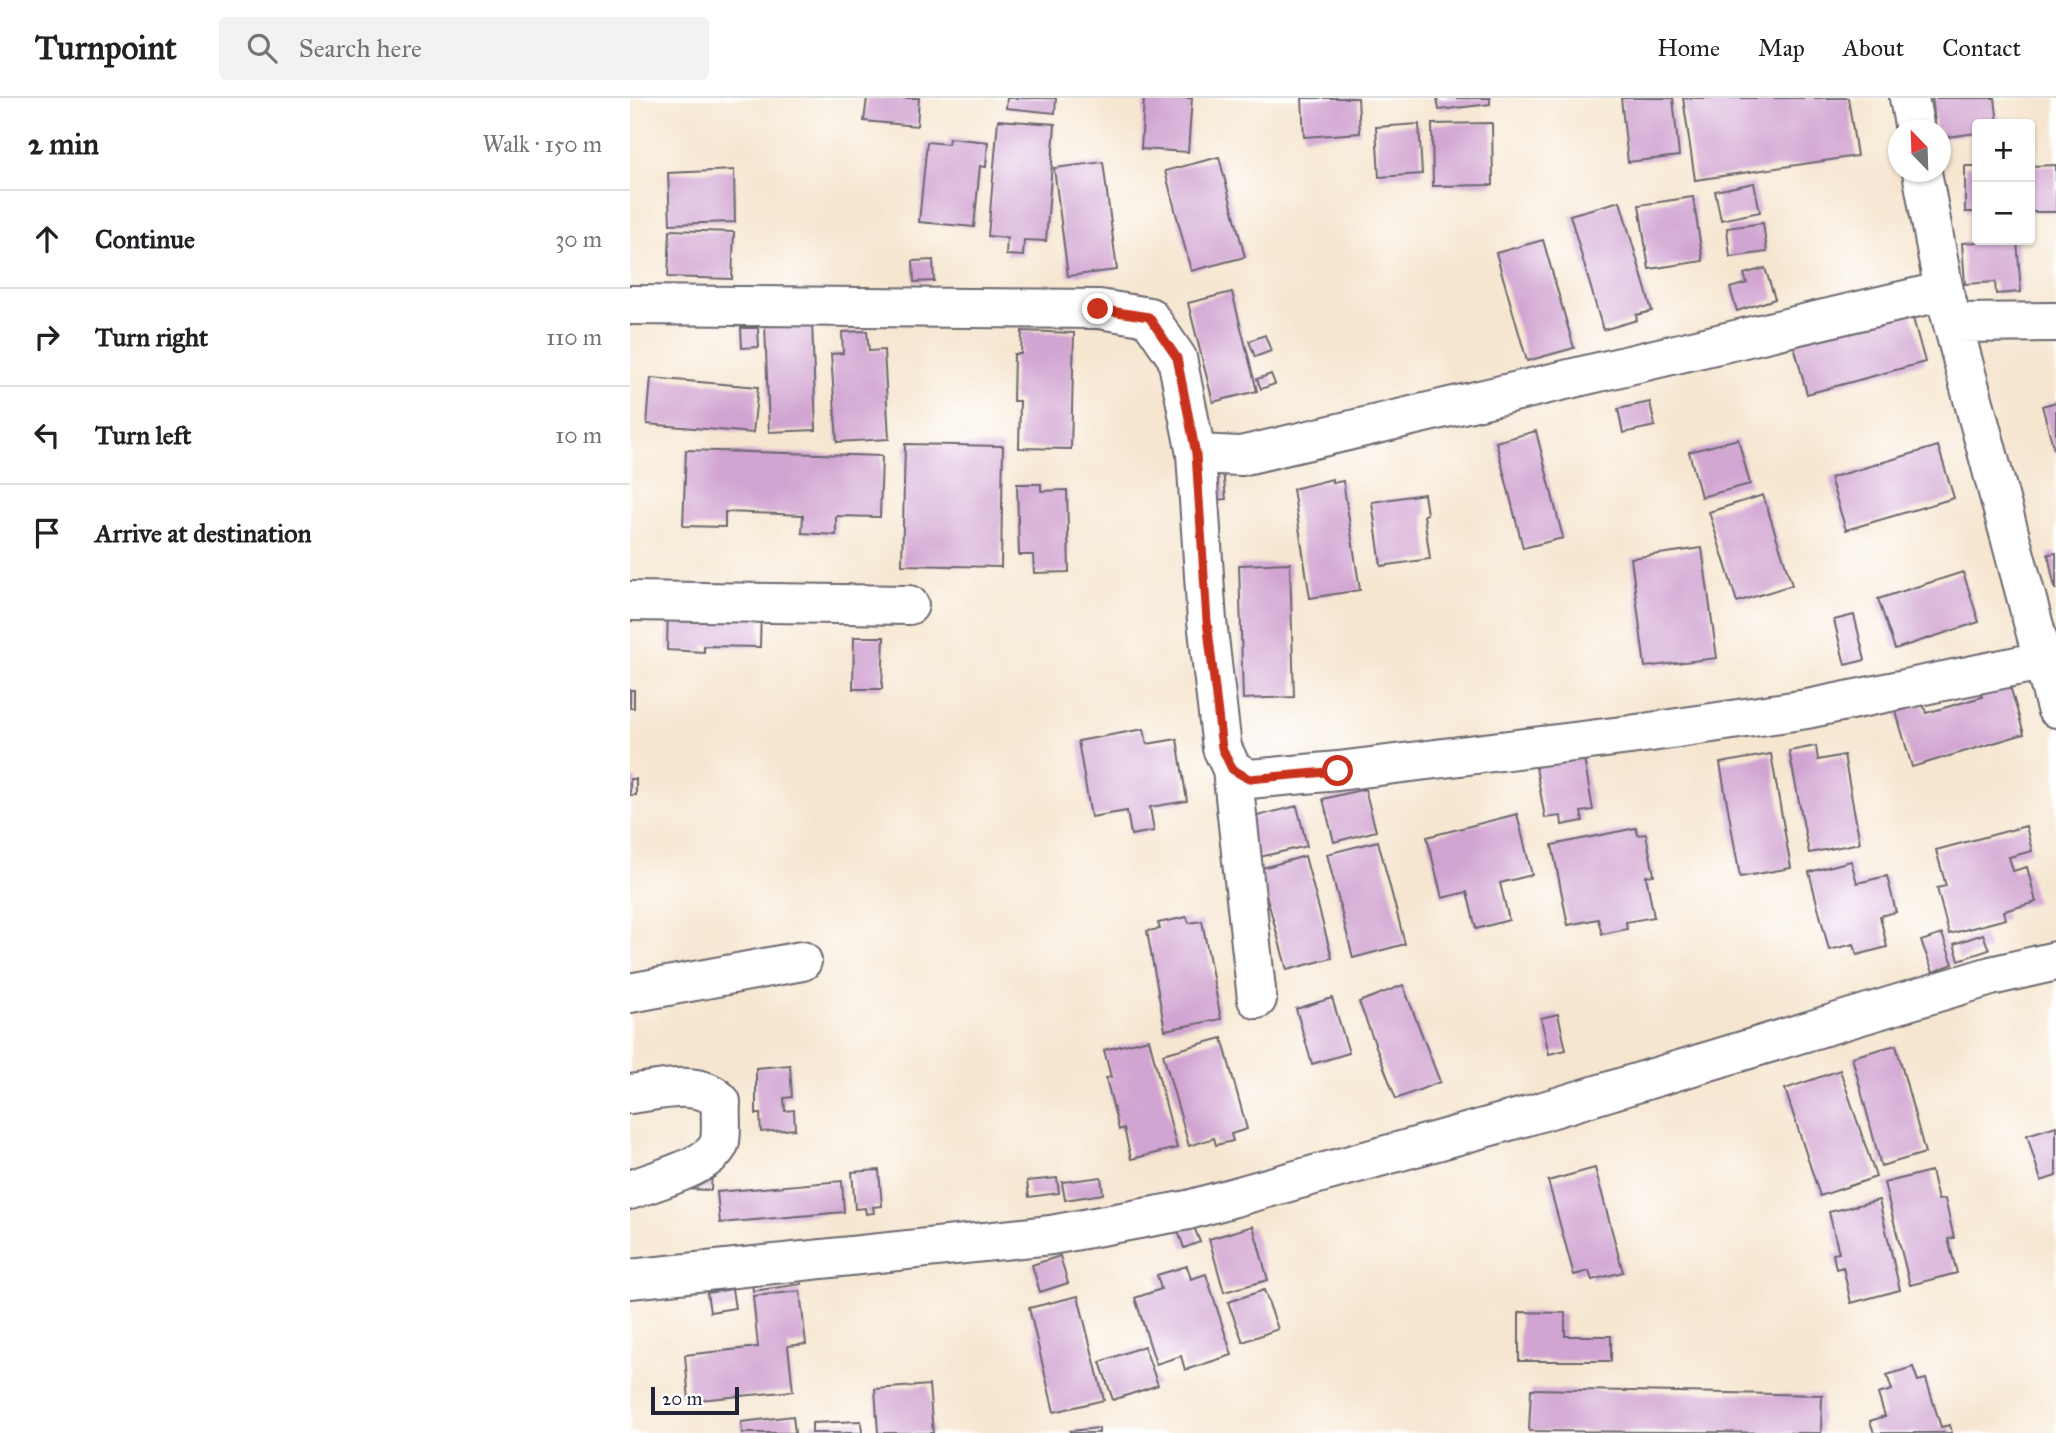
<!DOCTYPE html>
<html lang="en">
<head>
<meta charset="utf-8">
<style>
	body { margin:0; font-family:"IM FELL Great Primer",serif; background:#f2f2f2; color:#202124 }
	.controls { position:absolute; right:21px; top:21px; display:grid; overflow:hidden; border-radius:7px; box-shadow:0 2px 5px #0004 }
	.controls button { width:63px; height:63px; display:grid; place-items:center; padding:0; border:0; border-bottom:2px solid #e0e0e0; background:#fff; color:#202124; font:35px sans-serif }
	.compass { position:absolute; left:1258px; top:21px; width:63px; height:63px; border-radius:50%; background:#fff; box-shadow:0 2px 5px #0004; rotate:337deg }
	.scale { position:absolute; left:21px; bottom:18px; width:88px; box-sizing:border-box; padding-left:7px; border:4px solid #22223b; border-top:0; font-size:19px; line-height:24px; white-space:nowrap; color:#22223b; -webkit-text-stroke:5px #fff; paint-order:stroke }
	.stop { position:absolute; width:21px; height:21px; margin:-16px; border:5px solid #c8321e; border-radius:50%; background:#fff }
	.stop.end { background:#c8321e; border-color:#fff; box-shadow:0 2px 7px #0008 }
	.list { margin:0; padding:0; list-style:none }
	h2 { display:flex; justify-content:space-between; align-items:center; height:91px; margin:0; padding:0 28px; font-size:30px }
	h2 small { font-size:23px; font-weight:400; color:#757577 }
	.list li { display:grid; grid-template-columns:46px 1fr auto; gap:21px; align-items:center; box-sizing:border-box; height:98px; padding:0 28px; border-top:2px solid #e0e0e0 }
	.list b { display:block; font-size:26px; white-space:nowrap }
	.list em { font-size:23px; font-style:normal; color:#757577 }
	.icon { flex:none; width:38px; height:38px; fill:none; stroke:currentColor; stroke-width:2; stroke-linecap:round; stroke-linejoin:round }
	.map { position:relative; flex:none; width:1426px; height:1335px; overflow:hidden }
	header { display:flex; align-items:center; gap:42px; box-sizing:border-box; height:98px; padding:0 35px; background:#fff; border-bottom:2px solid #e0e0e0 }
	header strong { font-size:33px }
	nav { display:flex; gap:38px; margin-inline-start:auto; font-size:24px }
	.search { width:490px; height:63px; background:#f2f2f2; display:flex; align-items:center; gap:18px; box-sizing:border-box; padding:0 24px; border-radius:7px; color:#757577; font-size:26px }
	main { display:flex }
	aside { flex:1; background:#fff }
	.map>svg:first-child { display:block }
	.building { fill:#d1a4d1 }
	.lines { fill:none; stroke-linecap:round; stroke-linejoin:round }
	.minor-casing { stroke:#6c676f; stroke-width:42 }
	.minor { stroke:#fff; stroke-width:38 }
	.route { stroke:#c8321e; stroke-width:9 }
</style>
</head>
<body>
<header>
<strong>Turnpoint</strong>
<div class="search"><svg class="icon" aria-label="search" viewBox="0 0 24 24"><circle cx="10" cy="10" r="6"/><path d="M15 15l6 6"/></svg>Search here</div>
<nav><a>Home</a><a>Map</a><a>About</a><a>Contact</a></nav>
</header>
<main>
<aside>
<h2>2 min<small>Walk · 150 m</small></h2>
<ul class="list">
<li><svg class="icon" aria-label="ahead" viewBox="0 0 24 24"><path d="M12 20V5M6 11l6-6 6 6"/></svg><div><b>Continue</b></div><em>30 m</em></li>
<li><svg class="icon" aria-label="right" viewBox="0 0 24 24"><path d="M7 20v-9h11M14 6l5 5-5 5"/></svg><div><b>Turn right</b></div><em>110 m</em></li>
<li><svg class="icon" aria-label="left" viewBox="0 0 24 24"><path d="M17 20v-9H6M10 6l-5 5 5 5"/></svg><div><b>Turn left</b></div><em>10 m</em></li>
<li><svg class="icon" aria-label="arrive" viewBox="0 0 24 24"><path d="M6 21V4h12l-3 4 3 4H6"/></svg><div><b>Arrive at destination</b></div></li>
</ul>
</aside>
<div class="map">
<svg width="1426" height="1335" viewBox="0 0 1426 1335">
	<rect width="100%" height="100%" fill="#fff"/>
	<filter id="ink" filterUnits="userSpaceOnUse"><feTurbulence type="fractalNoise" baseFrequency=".0143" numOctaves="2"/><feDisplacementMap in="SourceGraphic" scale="14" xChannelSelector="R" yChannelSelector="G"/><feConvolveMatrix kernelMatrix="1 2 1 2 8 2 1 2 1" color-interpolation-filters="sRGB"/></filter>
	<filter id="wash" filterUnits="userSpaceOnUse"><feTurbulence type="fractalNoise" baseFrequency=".00686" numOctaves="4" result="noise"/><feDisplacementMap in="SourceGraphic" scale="28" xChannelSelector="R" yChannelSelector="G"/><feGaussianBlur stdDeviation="1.57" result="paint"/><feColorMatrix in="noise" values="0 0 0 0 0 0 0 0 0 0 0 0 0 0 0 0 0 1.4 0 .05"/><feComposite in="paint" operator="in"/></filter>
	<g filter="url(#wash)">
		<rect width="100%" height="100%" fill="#f6e6d0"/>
		<g id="blocks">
			<!-- building -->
			<path class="building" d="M237,0H289L287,28L234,23Z
				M377,0H426L425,15L376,10Z
				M514,0H562L558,54L511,51Z
				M672,0H728L730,35L674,39Z
				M807,0H860V6L809,12Z
				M991,0H1043L1049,58L998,64Z
				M1053,0H1218L1227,58L1065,82Z
				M1302,0H1365L1368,26H1347V35L1310,40V32H1306Z
				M368,22L425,26L416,143L394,142L393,158L376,157L377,140L358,138Z
				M862,25L863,87L803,88L802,26Z
				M789,26L792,76L749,79L746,29Z
				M319,40L358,44L356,69L350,68L344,129L289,124L297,44L318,46Z
				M589,59L615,159L561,173L535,73Z
				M473,64L487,172L438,178L424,70Z
				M1426,67V114H1400V68Z
				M1335,68H1347V114H1335Z
				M104,72L105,124L40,126L38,75Z
				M1124,85L1130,114L1091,122L1085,93Z
				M1063,99L1073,163L1019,171L1009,107Z
				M990,103L1022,213L1006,217L1007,222L973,232L940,117Z
				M1133,125L1137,154L1100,159L1097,130Z
				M40,132L104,134L102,181L38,179Z
				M913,142L944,250L897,263L866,155Z
				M1387,142L1391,194L1366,196L1365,184L1335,186L1332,145Z
				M303,162L304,183L284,184L283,163Z
				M1135,170L1145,201L1107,213L1100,190L1117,185L1114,176Z
				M602,194L627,293L583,304L558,205Z
				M1281,213L1295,264L1177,296L1163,244Z
				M182,223L186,332L139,334L135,225Z
				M111,230H128L129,249L112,250Z
				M237,233L239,253L254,252L259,341L207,344L201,256L213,255L212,234Z
				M392,233L444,235L441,351L389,350L390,303H383L384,256H391Z
				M635,237L641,253L625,259L619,243Z
				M641,276L645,286L631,291L627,281Z
				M21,280L128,289L123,335L17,326Z
				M1020,304L1025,328L993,335L988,311Z
				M1426,304V355H1425L1412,308Z
				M906,333L933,440L893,450L866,344Z
				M1108,341L1120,386L1071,399L1059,354Z
				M275,346L373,348L371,469L272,467Z
				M1308,348L1324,400L1216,432L1200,380Z
				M56,352L252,358L250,419L206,418V437L172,435L173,417L95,414V429L53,428Z
				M593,373L596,401L577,403L574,375Z
				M702,381V385L713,383L730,492L680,500L663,391Z
				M387,386H411V393L437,392L439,474L404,475L403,457H389Z
				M794,396L797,416L794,417L800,461L751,468L742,404Z
				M1133,397L1162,487L1107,504L1079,414Z
				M1072,450L1087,560L1015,569L1001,460Z
				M1426,455V491H1425L1418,456Z
				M660,465L664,599L613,601L609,467Z
				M1333,474L1349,524L1265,551L1248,501Z
				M38,506L131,509L130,549L74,548V554L37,552Z
				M1224,517L1235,562L1215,567L1204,522Z
				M224,539H254L252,591H223Z
				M1378,581L1394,636L1282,669L1266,614L1293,606L1296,615L1352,599L1349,589Z
				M0,592H4V610H0Z
				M514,631L517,646L547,641L557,703L520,709L524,733L501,737L497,713L461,719L448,643Z
				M1186,648L1188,662L1214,657L1230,745L1179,755L1159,653Z
				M952,649L963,712L951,714L953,723L932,727L931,718L915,720L904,658Z
				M1141,656L1161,770L1110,779L1090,665Z
				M0,681H6V697H0Z
				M735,691L746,733L704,744L693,701Z
				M667,708L677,748L625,760L615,721Z
				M887,716L902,777L870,785L879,822L846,831L837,794L812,800L797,739Z
				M1396,728L1402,753L1379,759L1383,773L1397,769L1406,804L1374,813L1376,821L1319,836L1307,790L1316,788L1306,752Z
				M1006,730L1008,737L1016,736L1024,777L1016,778L1024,819L996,824L997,831L972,836L968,821L938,827L922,747Z
				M748,743L775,846L723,860L697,756Z
				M675,758L702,860L657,872L629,771Z
				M1221,763L1227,785L1257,778L1266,814L1250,818L1257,849L1227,857L1224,846L1199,852L1179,774Z
				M557,819L559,825L572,823L591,921L535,932L517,833L530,831L528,825Z
				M1312,836L1323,866L1303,874L1291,843Z
				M1353,836L1359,852L1329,862L1324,846Z
				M773,887L810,984L766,1001L729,904Z
				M702,900L719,955L682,966L666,911Z
				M928,916L936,952L919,956L911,920Z
				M592,940L617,1031L601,1036L603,1043L586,1047L584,1040L559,1048L533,956Z
				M519,941L547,1050L501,1061L494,1030L489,1032L476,980L481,979L474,952Z
				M1266,947L1295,1055L1251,1068L1222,959Z
				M160,967L162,999L154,1000L155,1013L164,1012L165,1031L131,1034L130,1016H126V970Z
				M1210,972L1246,1079L1190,1098L1155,991Z
				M1426,1028V1078L1411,1083L1397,1037Z
				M965,1070L993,1174L962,1182L959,1173L944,1177L918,1083Z
				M249,1072L252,1108L243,1109L244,1115L236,1116L235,1110L225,1111L222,1074Z
				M82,1073L81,1092L55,1091Z
				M1301,1073L1308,1102L1315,1101L1324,1140L1318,1141L1327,1175L1280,1187L1254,1085Z
				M471,1079L473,1096L435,1102L432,1084Z
				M427,1080L429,1095L399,1099L397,1083Z
				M212,1083L214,1114L90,1125L87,1094Z
				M1249,1102L1270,1192L1221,1205L1213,1169L1206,1171L1203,1156L1209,1155L1199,1114Z
				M562,1124L570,1144L554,1150L547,1130Z
				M623,1128L638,1182L594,1194L579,1141Z
				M430,1158L438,1185L410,1194L402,1167Z
				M557,1168L561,1181L576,1176L602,1257L555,1272L551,1258L526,1266L505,1200L531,1191L527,1177Z
				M170,1171L172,1186L123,1193L121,1178Z
				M102,1191L105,1210L80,1214L77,1195Z
				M634,1192L648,1231L613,1244L598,1204Z
				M170,1193L176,1246L158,1248L163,1293L59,1303L55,1257L128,1249L123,1198Z
				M448,1198L474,1302L424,1314L399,1210Z
				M889,1214L935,1215V1238H981V1263H889Z
				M514,1248L528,1287L483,1302L470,1264Z
				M1283,1269L1288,1283L1296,1281L1311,1329L1320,1327L1322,1335H1244L1240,1323L1255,1318L1248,1296L1262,1292L1257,1277Z
				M299,1287L303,1335H248L245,1291Z
				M901,1291L1192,1297L1191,1335L899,1333Z
				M163,1318L165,1335H112L111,1324Z
				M231,1323L232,1335H182V1325Z
				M469,1330V1335H440V1333Z"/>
		</g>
	</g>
	<g filter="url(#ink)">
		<use href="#blocks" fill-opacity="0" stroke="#6c676f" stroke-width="2"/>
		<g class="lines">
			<!-- minor casing -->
			<g class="minor-casing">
				<path id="minor" d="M1279,0L1285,32
					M1292,74L1314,193L1426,610
					M0,207L469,211L519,219L547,260L566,356L611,358L1314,193
					M1324,225L1426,224
					M566,356L577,523L592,650L602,671L619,681L708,673L1000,637L1177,611L1426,560
					M0,503L279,507
					M602,671L627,901
					M0,895L172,863
					M0,996C28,993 70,980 91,1004C90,1016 92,1031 90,1043C84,1068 23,1083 0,1092
					M0,1181L421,1137L558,1112L897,1018L1361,878L1426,863"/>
			</g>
			<!-- minor -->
			<use href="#minor" class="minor"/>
		</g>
	</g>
	<g class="lines" filter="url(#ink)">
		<!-- route -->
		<path class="route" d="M468,211L519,219L547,260L566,356L577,523L592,650L602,671L619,681L708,673"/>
	</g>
</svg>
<div class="controls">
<button>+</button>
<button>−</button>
</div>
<svg class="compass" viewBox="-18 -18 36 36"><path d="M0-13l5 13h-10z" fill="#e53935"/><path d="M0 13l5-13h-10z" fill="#757577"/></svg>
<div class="scale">20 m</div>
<div class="stop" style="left:708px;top:673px"></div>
<div class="stop end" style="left:468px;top:211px"></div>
</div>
</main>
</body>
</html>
